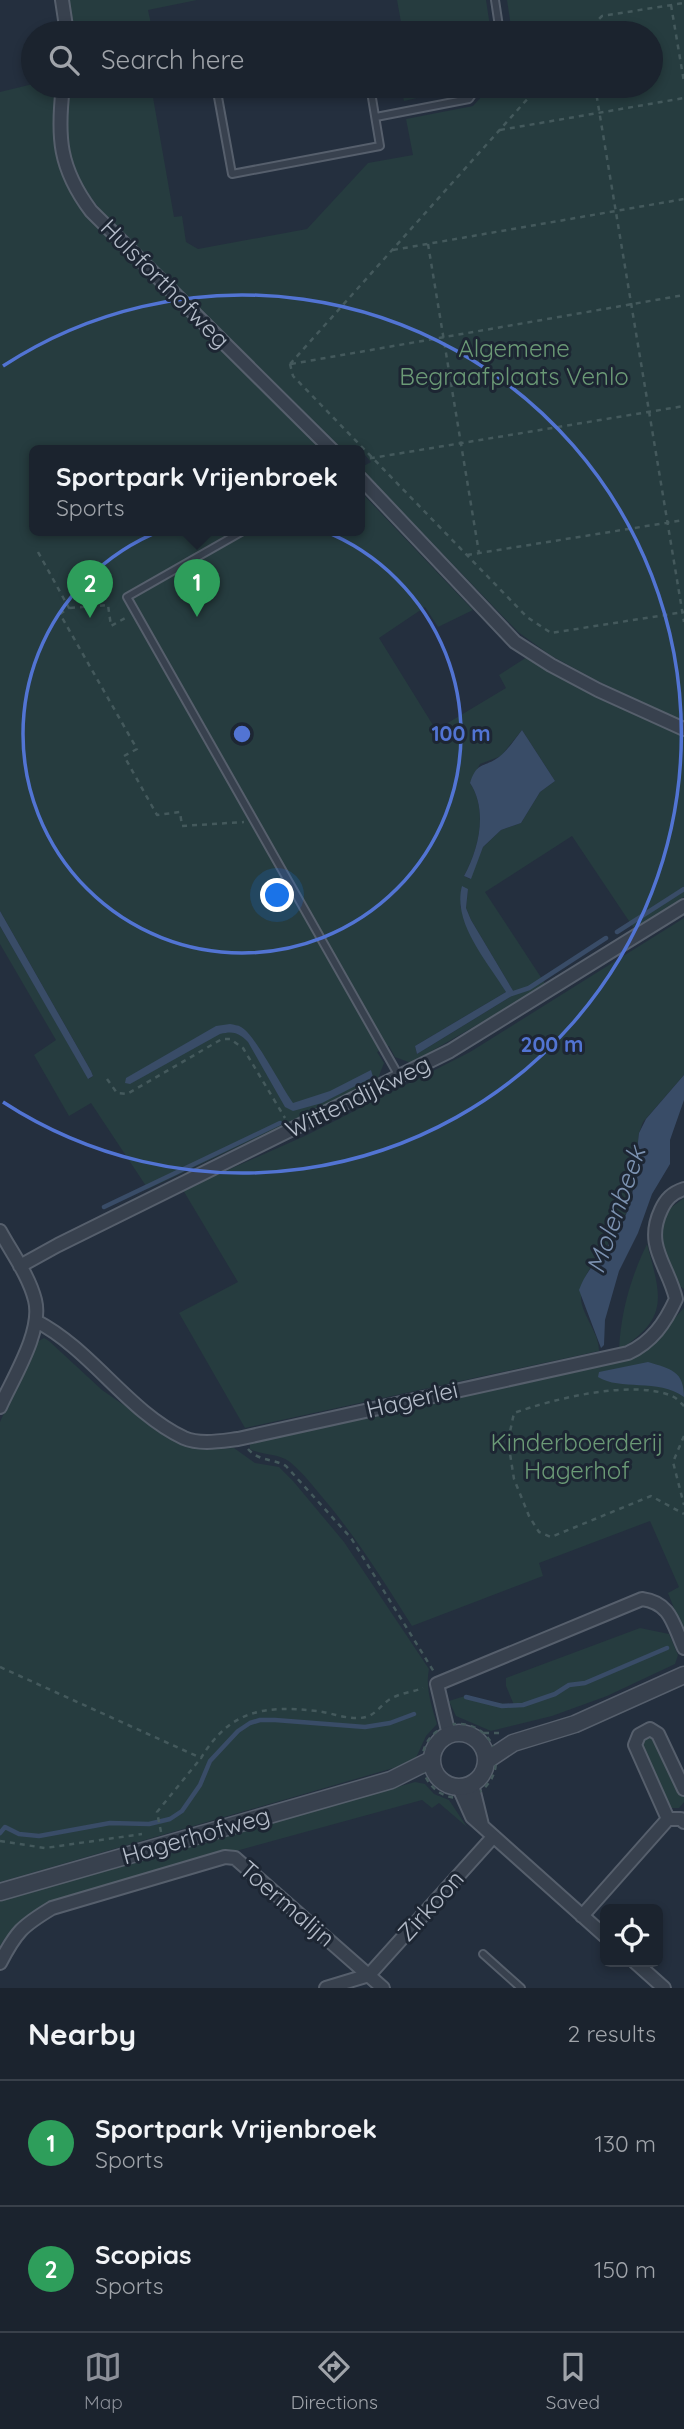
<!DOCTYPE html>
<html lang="en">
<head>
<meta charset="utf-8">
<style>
	body { margin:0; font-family:Quicksand,sans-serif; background:#282f3a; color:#f1f3f6 }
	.controls { position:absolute; right:21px; bottom:21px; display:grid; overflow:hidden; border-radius:10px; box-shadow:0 4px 10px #0003 }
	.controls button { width:63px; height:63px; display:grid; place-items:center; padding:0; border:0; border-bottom:2px solid #39404a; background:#1b232e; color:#f1f3f6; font:35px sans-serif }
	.you { position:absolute; left:278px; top:896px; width:24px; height:24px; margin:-18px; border:5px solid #fff; border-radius:50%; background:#1a73e8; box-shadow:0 0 0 10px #1a73e833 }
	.badge { display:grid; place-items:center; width:46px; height:46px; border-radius:50%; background:#8c9099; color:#fff; font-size:23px; font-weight:700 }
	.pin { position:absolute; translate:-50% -58px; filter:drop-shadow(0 2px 4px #0008) }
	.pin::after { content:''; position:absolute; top:37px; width:24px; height:21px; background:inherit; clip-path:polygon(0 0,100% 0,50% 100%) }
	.popup { position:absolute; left:29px; top:445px; width:336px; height:91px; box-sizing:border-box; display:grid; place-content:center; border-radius:10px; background:#1b232e; filter:drop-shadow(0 2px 5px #0005); font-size:23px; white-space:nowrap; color:#a0a4aa }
	.popup b { font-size:26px; color:#f1f3f6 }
	.popup::after { content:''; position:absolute; left:50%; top:100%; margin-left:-14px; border:14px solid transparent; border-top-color:#1b232e }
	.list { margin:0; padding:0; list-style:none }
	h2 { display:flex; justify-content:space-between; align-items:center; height:91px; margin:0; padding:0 28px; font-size:30px }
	h2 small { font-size:23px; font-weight:400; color:#a0a4aa }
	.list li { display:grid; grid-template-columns:46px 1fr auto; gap:21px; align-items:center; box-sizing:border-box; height:126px; padding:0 28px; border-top:2px solid #39404a }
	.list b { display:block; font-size:26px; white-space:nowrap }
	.list p { margin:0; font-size:23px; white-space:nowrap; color:#a0a4aa }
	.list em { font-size:23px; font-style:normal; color:#a0a4aa }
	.icon { flex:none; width:38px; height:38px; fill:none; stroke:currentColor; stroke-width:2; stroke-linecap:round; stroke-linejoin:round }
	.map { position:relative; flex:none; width:684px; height:1988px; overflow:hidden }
	.search { position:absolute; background:#1b232e; box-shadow:0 4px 10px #0003; left:21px; right:21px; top:21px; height:77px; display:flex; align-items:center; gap:18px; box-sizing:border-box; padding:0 24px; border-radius:38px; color:#a0a4aa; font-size:26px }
	.sheet { height:343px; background:#1b232e }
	nav { display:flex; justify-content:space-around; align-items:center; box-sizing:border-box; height:98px; border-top:2px solid #39404a; background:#1b232e; font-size:19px; color:#a0a4aa }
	nav a { display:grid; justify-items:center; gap:4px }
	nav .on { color:#8c9099 }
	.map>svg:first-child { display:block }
	.green { fill:#263c3f; fill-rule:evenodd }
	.water { fill:#394c67 }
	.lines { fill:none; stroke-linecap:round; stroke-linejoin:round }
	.stream { stroke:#394c67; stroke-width:4.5 }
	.service-casing { stroke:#565f6c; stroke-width:10 }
	.minor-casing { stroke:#565f6c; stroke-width:16 }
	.tertiary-casing { stroke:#565f6c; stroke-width:19 }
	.path { stroke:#44595c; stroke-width:2.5; stroke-dasharray:5 5; stroke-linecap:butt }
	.service { stroke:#38414e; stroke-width:6 }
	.minor { stroke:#38414e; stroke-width:12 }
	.tertiary { stroke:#38414e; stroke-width:16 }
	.ring { fill:none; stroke:#5274d3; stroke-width:3.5 }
	.labels { text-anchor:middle; stroke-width:6; stroke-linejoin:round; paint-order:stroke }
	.street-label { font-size:24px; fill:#b4bcc9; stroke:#1d2633 }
	.park-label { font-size:24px; fill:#6b9a76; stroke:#1d2633 }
	.water-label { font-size:26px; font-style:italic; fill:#7c92b1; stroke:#1d2633 }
	.centre { fill:#5274d3; stroke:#1d2633; stroke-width:3.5 }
	.ring-label { font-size:21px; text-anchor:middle; font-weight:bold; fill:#5274d3; stroke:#1d2633; stroke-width:6; stroke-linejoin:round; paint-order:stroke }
</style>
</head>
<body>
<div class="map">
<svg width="684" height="1988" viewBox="0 0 684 1988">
	<rect width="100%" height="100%" fill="#242f3e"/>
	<!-- green -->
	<path class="green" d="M68,0H197L148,10L153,33H72Z
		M397,0H486L491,33H403Z
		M507,0H684V723L594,679L550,655L518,632L360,468L371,462L365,455H360V451H344L104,214C88,194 68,168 65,141C63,124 67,103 68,86H151L174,217L182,216L186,242L198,249L307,229L368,163L413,155L406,119L473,106L491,86H651V33H512Z
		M33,84V86H55C52,138 51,160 81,205L323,451H34V531H360V491L473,610L438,627L425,607L379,638L436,730L506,688L499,675L527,657L597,698L684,735V897L635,930L572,836L485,892L546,985L411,1063L395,1057L389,1046L377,1052L384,1063L377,1081L148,1189L91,1103L69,1116L34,1055L56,1040L0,944V926L89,1079L93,1076L91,1071L0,911V92ZM522,730L555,781L540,792L521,823L501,830L483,847L470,879L464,876C479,849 488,810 470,783L480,764L501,756ZM468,889L466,908L471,920L515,994L417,1054L415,1046L506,992L460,906Z
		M412,86H468L404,101L402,91L412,89Z
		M684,918V1075L643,1122L639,1133C635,1162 635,1191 624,1219C613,1247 580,1265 581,1299C582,1315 599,1332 599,1351L245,1428L179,1313L238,1282L183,1190L307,1135L470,1052Z
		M684,1198V1289L678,1285L660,1252L661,1222L669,1209Z
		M647,1244C661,1296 670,1318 619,1350C621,1312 630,1279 647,1244Z
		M684,1308V1633L668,1593L679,1587L650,1521L539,1563L543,1576L412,1626C384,1582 357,1538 323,1498C313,1486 302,1472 290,1462C278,1453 263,1456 250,1449V1443L577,1367L655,1339Z
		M44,1338L49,1341L102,1390L144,1419L186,1443L213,1449L234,1448L255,1463L279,1467L293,1481L344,1542L429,1669C425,1687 432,1707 437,1724L426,1736L414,1762L0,1882V1422L35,1343Z
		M640,1628L669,1634L678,1655L675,1664L607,1696L552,1716L491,1731L456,1716L449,1701L468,1695L483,1701L514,1705L506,1686V1678Z
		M650,1735L657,1739L684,1797V1802L679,1808H671L667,1804L641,1749L640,1741Z
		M415,1782L425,1784L434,1794L449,1800L467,1827L439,1803L432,1808L422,1800L57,1900C32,1909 14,1923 0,1946V1899Z"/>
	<!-- water -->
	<path class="water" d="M522,730L555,781L540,792L521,823L501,830L483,847L471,879L464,876C479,849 488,810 470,783C477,761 484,768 499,757C508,750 515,739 522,730Z
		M462,886L468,889L466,908L471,920L515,994L417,1054L415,1046L506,992C488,962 452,923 462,886Z
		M0,911L91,1071L93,1076L88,1079L0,926Z
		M230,1024C234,1025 238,1025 241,1027C254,1033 282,1088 293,1103L330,1091L371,1070L373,1077L322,1103L293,1111L285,1107L248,1042C238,1032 233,1031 220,1034L130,1084L125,1083L126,1078L216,1026Z
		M684,1075V1100L670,1140V1164L652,1194L638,1233L619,1271L605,1320L604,1345L601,1348L579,1290C588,1265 609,1249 621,1225C637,1197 635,1163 639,1133L646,1119Z
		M648,1362C671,1369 684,1371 684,1397C658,1378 620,1391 598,1377L599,1372Z"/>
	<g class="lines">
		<!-- stream -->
		<path class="stream" d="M617,932L684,889
			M511,994L529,988L606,938
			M104,1207L280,1123
			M466,1697L502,1706L523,1705L555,1694L569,1685L585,1683L667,1648
			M0,1833L5,1827L19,1834L39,1836L110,1823L149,1824L170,1819L182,1811L200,1785L210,1761L238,1731L250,1723L260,1720H275L365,1727L390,1723L414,1714"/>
		<!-- service casing -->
		<g class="service-casing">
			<path id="service" d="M495,0L500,33
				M328,33L359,28L360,33
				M216,86L232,174L380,146L370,86
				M376,117L469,99L478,86
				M243,531L127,597L399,1076
				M483,1954L521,1988"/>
		</g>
		<!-- minor casing -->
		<g class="minor-casing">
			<path id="minor" d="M62,0L67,33
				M63,86C57,137 59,168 91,211L333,451
				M360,478L515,642L551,665L598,690L684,729
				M0,1231C12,1253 29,1276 35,1300C43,1331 13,1378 0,1407
				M20,1266L58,1245L450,1051L684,906
				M36,1321C92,1350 127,1411 184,1438C200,1445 221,1441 238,1439L628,1353C652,1342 665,1323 676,1299C668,1265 644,1246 661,1210C666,1199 672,1193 684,1189
				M449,1735L437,1684L642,1599C671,1603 673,1624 684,1648
				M472,1784L482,1825
				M459,1788L472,1817L605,1936
				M668,1819L635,1745L639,1735L650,1729L658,1734L684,1789
				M582,1916L668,1819H681L684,1822
				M635,1962L664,1988
				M0,1963C16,1932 22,1926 52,1908L225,1857L235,1858L383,1988
				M326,1988L369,1975L493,1837"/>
		</g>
		<!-- tertiary casing -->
		<g class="tertiary-casing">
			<path id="tertiary" d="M432 1760a27 27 0 1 1 54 0a27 27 0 1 1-54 0Z
				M486,1761L513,1743L575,1724L684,1675
				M0,1892L391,1780L431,1760"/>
		</g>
		<!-- path -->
		<path class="path" d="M671,5L684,82
			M443,33L488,25
			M585,33L602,16L684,3
			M595,86L684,622
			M500,130L684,98
			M428,244L479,553
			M393,250L684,199
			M290,364L293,376L527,617L551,633L684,612
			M290,364L539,86
			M291,364L684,295
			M360,460L684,406
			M38,552L69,608L60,614L137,749L124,756L157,815L180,812L182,826L244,822
			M467,555L684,520
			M70,608L108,605L111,626L127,617
			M107,1079L117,1093L127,1094L222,1039H230L243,1048L285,1118
			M684,1406C681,1403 677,1398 672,1396C632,1379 553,1399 514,1413L508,1441L514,1479L529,1516L539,1532L551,1537L651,1496L684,1514
			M684,1436L673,1462L684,1505
			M248,1449C260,1462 272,1458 286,1466L351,1538L434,1672
			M0,1667L201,1758C230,1710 264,1705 317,1711C333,1713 350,1721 366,1717C377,1714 382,1703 392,1698C401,1693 413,1692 423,1688
			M422 1761a37 37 0 1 1 74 0a37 37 0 1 1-74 0Z
			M484,1733H502
			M161,1832L157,1812L201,1758
			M0,1841L45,1848L142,1834"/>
		<!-- service -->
		<use href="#service" class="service"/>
		<!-- minor -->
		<use href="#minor" class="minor"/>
		<!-- tertiary -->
		<use href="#tertiary" class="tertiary"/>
	</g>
	<!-- distance rings -->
	<g class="ring">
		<circle cx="242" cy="734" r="219"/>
		<path d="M3 366A439 439 0 1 1 3 1102"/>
	</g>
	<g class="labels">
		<!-- street labels -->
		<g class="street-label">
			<text transform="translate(165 284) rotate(45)" y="8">Hulsforthofweg</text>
			<text transform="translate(358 1097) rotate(-26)" y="8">Wittendijkweg</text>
			<text transform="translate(412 1400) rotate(-13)" y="8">Hagerlei</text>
			<text transform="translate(196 1836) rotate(-16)" y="8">Hagerhofweg</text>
			<text transform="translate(287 1904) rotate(41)" y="8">Toermalijn</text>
			<text transform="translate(431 1906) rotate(-48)" y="8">Zirkoon</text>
		</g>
		<!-- park labels -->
		<g class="park-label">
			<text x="514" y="357">Algemene<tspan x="514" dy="28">Begraafplaats Venlo</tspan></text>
			<text x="577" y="1451">Kinderboerderij<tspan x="577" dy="28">Hagerhof</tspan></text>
		</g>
		<!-- water labels -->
		<g class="water-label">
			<text transform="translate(616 1210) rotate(-71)" y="9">Molenbeek</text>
		</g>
	</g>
	<circle cx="242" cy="734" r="10" class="centre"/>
	<g class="ring-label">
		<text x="461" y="741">100 m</text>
		<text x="552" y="1052">200 m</text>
	</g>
</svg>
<div class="controls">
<button><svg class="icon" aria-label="locate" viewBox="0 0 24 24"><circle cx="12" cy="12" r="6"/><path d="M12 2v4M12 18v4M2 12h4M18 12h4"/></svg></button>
</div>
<div class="you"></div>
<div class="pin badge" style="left:197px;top:617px;background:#2e9e5b">1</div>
<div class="popup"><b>Sportpark Vrijenbroek</b>Sports</div>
<div class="pin badge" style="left:90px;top:618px;background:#2e9e5b">2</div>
<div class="search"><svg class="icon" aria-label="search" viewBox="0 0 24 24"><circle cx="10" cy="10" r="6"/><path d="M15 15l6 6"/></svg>Search here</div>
</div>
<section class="sheet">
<h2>Nearby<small>2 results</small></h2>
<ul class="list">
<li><span class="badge" style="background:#2e9e5b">1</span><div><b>Sportpark Vrijenbroek</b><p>Sports</p></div><em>130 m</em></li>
<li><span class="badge" style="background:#2e9e5b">2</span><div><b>Scopias</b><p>Sports</p></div><em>150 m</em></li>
</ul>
</section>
<nav>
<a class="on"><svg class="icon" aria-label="map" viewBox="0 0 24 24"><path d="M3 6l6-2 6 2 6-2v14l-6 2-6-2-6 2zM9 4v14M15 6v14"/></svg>Map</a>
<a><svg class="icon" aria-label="directions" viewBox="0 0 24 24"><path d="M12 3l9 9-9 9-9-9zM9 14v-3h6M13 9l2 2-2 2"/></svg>Directions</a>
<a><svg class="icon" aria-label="saved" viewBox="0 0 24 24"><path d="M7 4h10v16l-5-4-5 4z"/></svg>Saved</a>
</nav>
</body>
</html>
